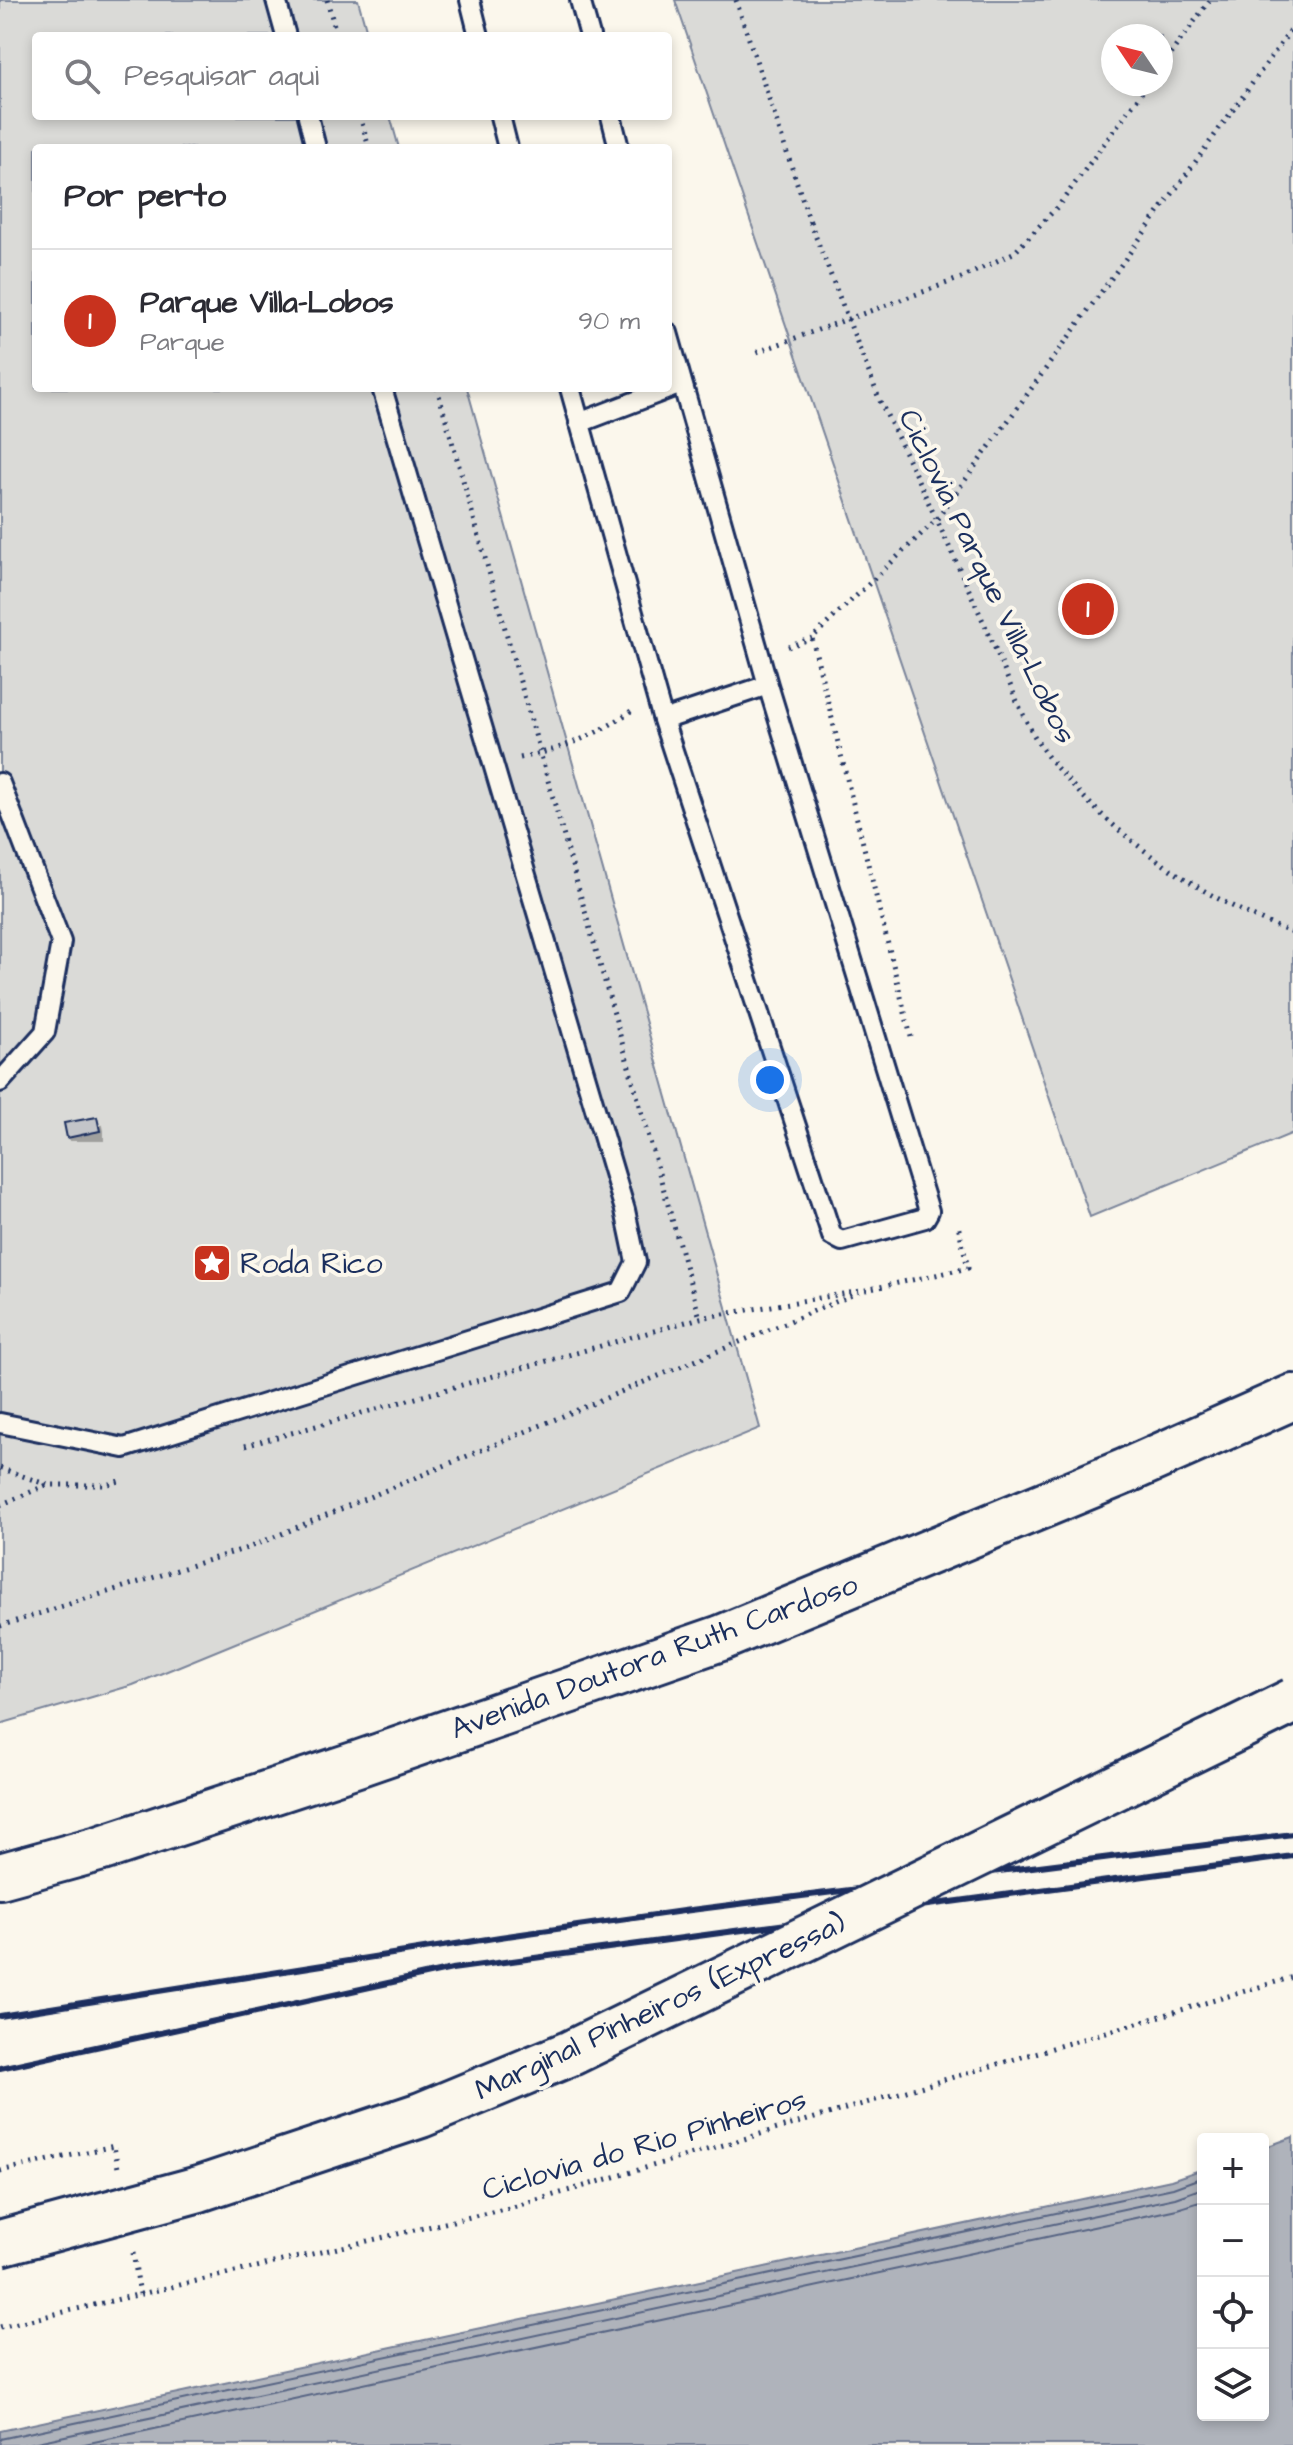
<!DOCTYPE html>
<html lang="pt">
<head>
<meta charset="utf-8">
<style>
	body { margin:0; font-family:"Architects Daughter",sans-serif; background:#f2f2f3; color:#2b2b33 }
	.controls { position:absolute; right:24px; bottom:24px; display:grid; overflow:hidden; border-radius:8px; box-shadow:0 4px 12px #0003 }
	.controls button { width:72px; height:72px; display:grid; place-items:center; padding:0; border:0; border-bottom:2px solid #e1e1e2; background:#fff; color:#2b2b33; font:40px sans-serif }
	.compass { position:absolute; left:1101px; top:24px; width:72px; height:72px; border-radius:50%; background:#fff; box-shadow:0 4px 12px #0003; rotate:305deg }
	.you { position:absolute; left:770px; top:1080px; width:28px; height:28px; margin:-20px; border:6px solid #fff; border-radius:50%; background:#1a73e8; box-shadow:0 0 0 12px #1a73e833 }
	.badge { display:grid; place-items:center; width:52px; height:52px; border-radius:50%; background:#c8321e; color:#fff; font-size:26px; font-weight:700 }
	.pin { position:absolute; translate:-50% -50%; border:4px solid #fff; box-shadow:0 2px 8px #0006 }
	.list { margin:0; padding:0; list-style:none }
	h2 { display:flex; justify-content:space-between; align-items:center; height:104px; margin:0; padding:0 32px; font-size:34px }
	h2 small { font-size:26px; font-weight:400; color:#7c7c81 }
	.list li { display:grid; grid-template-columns:52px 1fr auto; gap:24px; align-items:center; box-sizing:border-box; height:144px; padding:0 32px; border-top:2px solid #e1e1e2 }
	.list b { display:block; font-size:30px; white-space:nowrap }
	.list p { margin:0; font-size:26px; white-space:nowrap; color:#7c7c81 }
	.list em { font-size:26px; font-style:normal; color:#7c7c81 }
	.icon { flex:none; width:44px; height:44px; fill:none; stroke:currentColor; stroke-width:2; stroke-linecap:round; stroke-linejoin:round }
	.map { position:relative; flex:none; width:1293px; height:2445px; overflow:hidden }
	.search { position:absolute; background:#fff; box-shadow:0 4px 12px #0003; left:32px; top:32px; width:640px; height:88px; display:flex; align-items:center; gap:20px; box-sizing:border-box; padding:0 28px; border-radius:8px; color:#7c7c81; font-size:30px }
	.panel { position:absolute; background:#fff; box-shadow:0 4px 12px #0003; left:32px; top:144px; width:640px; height:248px; border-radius:8px }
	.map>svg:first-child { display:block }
	.green { fill:#dadad7; stroke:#7a849a; stroke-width:2; fill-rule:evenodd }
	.water { fill:#afb3bb; stroke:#747e96; stroke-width:2 }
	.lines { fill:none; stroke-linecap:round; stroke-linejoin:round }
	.shore { stroke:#566483; stroke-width:2 }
	.building { fill:#c3c5c9; stroke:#1b2f5e; stroke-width:2; filter:url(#shadow) }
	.lane-casing { stroke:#1b2f5e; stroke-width:24 }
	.highway-casing { stroke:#1b2f5e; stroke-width:50 }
	.path { stroke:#1b2f5e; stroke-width:5; stroke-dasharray:2 6; stroke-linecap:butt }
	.lane { stroke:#fbf7ec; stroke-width:18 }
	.highway { stroke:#fbf7ec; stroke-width:44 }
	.rail { stroke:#1b2f5e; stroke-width:6 }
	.highway-bridge-casing { stroke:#1b2f5e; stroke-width:50; stroke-linecap:butt }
	.path-bridge { stroke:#1b2f5e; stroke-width:5; stroke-dasharray:2 6; stroke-linecap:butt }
	.highway-bridge { stroke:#fbf7ec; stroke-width:44 }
	.labels { text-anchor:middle; stroke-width:8; stroke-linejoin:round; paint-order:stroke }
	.street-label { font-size:30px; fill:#1b2f5e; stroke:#fbf7ec }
	.poi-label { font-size:30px; fill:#1b2f5e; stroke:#fbf7ec; text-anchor:start }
</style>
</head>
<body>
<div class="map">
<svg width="1293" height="2445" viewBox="0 0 1293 2445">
	<defs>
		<filter id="shadow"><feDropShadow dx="5" dy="9" stdDeviation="0" flood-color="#0004"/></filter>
	</defs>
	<rect width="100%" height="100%" fill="#fbf7ec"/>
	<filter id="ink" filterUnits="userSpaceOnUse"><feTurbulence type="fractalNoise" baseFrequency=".0125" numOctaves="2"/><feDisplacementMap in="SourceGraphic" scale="16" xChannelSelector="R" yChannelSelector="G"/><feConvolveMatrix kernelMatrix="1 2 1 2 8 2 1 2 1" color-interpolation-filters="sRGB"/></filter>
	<g filter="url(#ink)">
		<!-- green -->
		<path class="green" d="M0,0H358L368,36H36V116H390L399,148H36V388H467L760,1428L133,1685L0,1724Z
			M675,0H1293V1133L1090,1217ZM1113,36H1161V84H1113Z"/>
		<!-- water -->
		<path class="water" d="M1293,2137V2445H0V2431L1171,2180L1203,2169V2415H1263V2148Z"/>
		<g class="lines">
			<!-- shore -->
			<path class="shore" d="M0,2439L1173,2188L1203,2177
				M23,2445L1175,2198L1203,2188
				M80,2445L1177,2209L1203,2201"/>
		</g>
		<!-- building -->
		<path class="building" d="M97,1117L100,1131L67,1138L64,1123Z"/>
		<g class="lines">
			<!-- lane casing -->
			<g class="lane-casing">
				<path id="lane" d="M276,0L286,36
					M470,0L479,36
					M580,0L590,36
					M308,116L316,148
					M500,116L508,148
					M611,116L619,148
					M570,388L663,720L832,1236L842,1241L925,1218L929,1211L768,685L668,333
					M579,423L681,384
					M663,720L768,685
					M0,783L61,942L45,1032L0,1082
					M0,1423L124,1448L621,1292L636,1262L625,1210L382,388"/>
			</g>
			<!-- highway casing -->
			<g class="highway-casing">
				<path id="highway" d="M0,1876L102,1848L357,1764L721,1638L1126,1471L1293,1397"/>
			</g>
			<!-- path -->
			<path class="path" d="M327,0L337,36
				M736,0L810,222
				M1161,67L1210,0
				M360,116L369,148
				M757,352L964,277L1015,252L1059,205L1148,84
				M437,388L700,1318
				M880,401C917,477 953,554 988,632C1008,676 1024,730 1056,767C1118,840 1204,900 1293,933
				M788,647L812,638
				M520,758C562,749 596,736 631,711
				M911,1037L812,638L937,519L1293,27
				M245,1446L700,1318L861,1291L968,1268L958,1225
				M0,1468L48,1485H105L123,1480
				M0,1505L47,1485
				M0,1626L250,1547L852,1295
				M0,2171L114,2146L118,2168
				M133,2253L140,2294
				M0,2327L513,2207L1293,1977"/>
			<!-- lane -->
			<use href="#lane" class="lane"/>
			<!-- highway -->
			<use href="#highway" class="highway"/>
			<!-- rail -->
			<path class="rail" d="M0,2016L500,1937L683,1911L1293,1834
				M0,2068L452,1969L1293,1856"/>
			<!-- highway-bridge casing -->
			<g class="highway-bridge-casing">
				<path id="highway-bridge" d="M0,2243L199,2189L421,2115L571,2053L1293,1701"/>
			</g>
			<!-- path-bridge -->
			<path class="path-bridge" d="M810,222L880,401"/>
			<!-- highway-bridge -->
			<use href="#highway-bridge" class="highway-bridge"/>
		</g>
	</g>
	<!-- icons -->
	<defs>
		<g id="sight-square" transform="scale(2)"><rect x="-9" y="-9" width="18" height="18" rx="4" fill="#c8321e" stroke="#fbf7ec"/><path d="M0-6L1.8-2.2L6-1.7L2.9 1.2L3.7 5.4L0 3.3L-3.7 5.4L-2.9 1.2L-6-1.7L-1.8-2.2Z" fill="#fff"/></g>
	</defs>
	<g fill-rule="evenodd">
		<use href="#sight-square" x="212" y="1263"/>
	</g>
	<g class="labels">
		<!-- street labels -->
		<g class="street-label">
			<text transform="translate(988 576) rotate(64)" y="10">Ciclovia Parque Villa-Lobos</text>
			<text transform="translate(654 1656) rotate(-20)" y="10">Avenida Doutora Ruth Cardoso</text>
			<text transform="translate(660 2006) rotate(-25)" y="10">Marginal Pinheiros (Expressa)</text>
			<text transform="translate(644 2144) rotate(-16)" y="10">Ciclovia do Rio Pinheiros</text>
		</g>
		<!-- poi labels -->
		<g class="poi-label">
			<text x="240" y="1273">Roda Rico</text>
		</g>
	</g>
</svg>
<div class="controls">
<button>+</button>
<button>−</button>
<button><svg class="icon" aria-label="locate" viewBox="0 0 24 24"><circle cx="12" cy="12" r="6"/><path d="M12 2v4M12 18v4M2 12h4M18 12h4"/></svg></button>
<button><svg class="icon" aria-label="layers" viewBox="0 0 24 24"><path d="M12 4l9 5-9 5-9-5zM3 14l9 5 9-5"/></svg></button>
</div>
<svg class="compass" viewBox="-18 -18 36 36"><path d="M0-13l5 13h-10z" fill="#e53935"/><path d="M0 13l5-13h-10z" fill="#7c7c81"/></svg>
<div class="you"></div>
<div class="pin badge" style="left:1088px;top:609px">1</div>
<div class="search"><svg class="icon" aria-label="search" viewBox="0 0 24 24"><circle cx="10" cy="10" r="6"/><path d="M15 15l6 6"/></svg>Pesquisar aqui</div>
<section class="panel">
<h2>Por perto<small></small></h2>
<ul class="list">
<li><span class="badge">1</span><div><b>Parque Villa-Lobos</b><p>Parque</p></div><em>90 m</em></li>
</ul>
</section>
</div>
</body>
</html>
